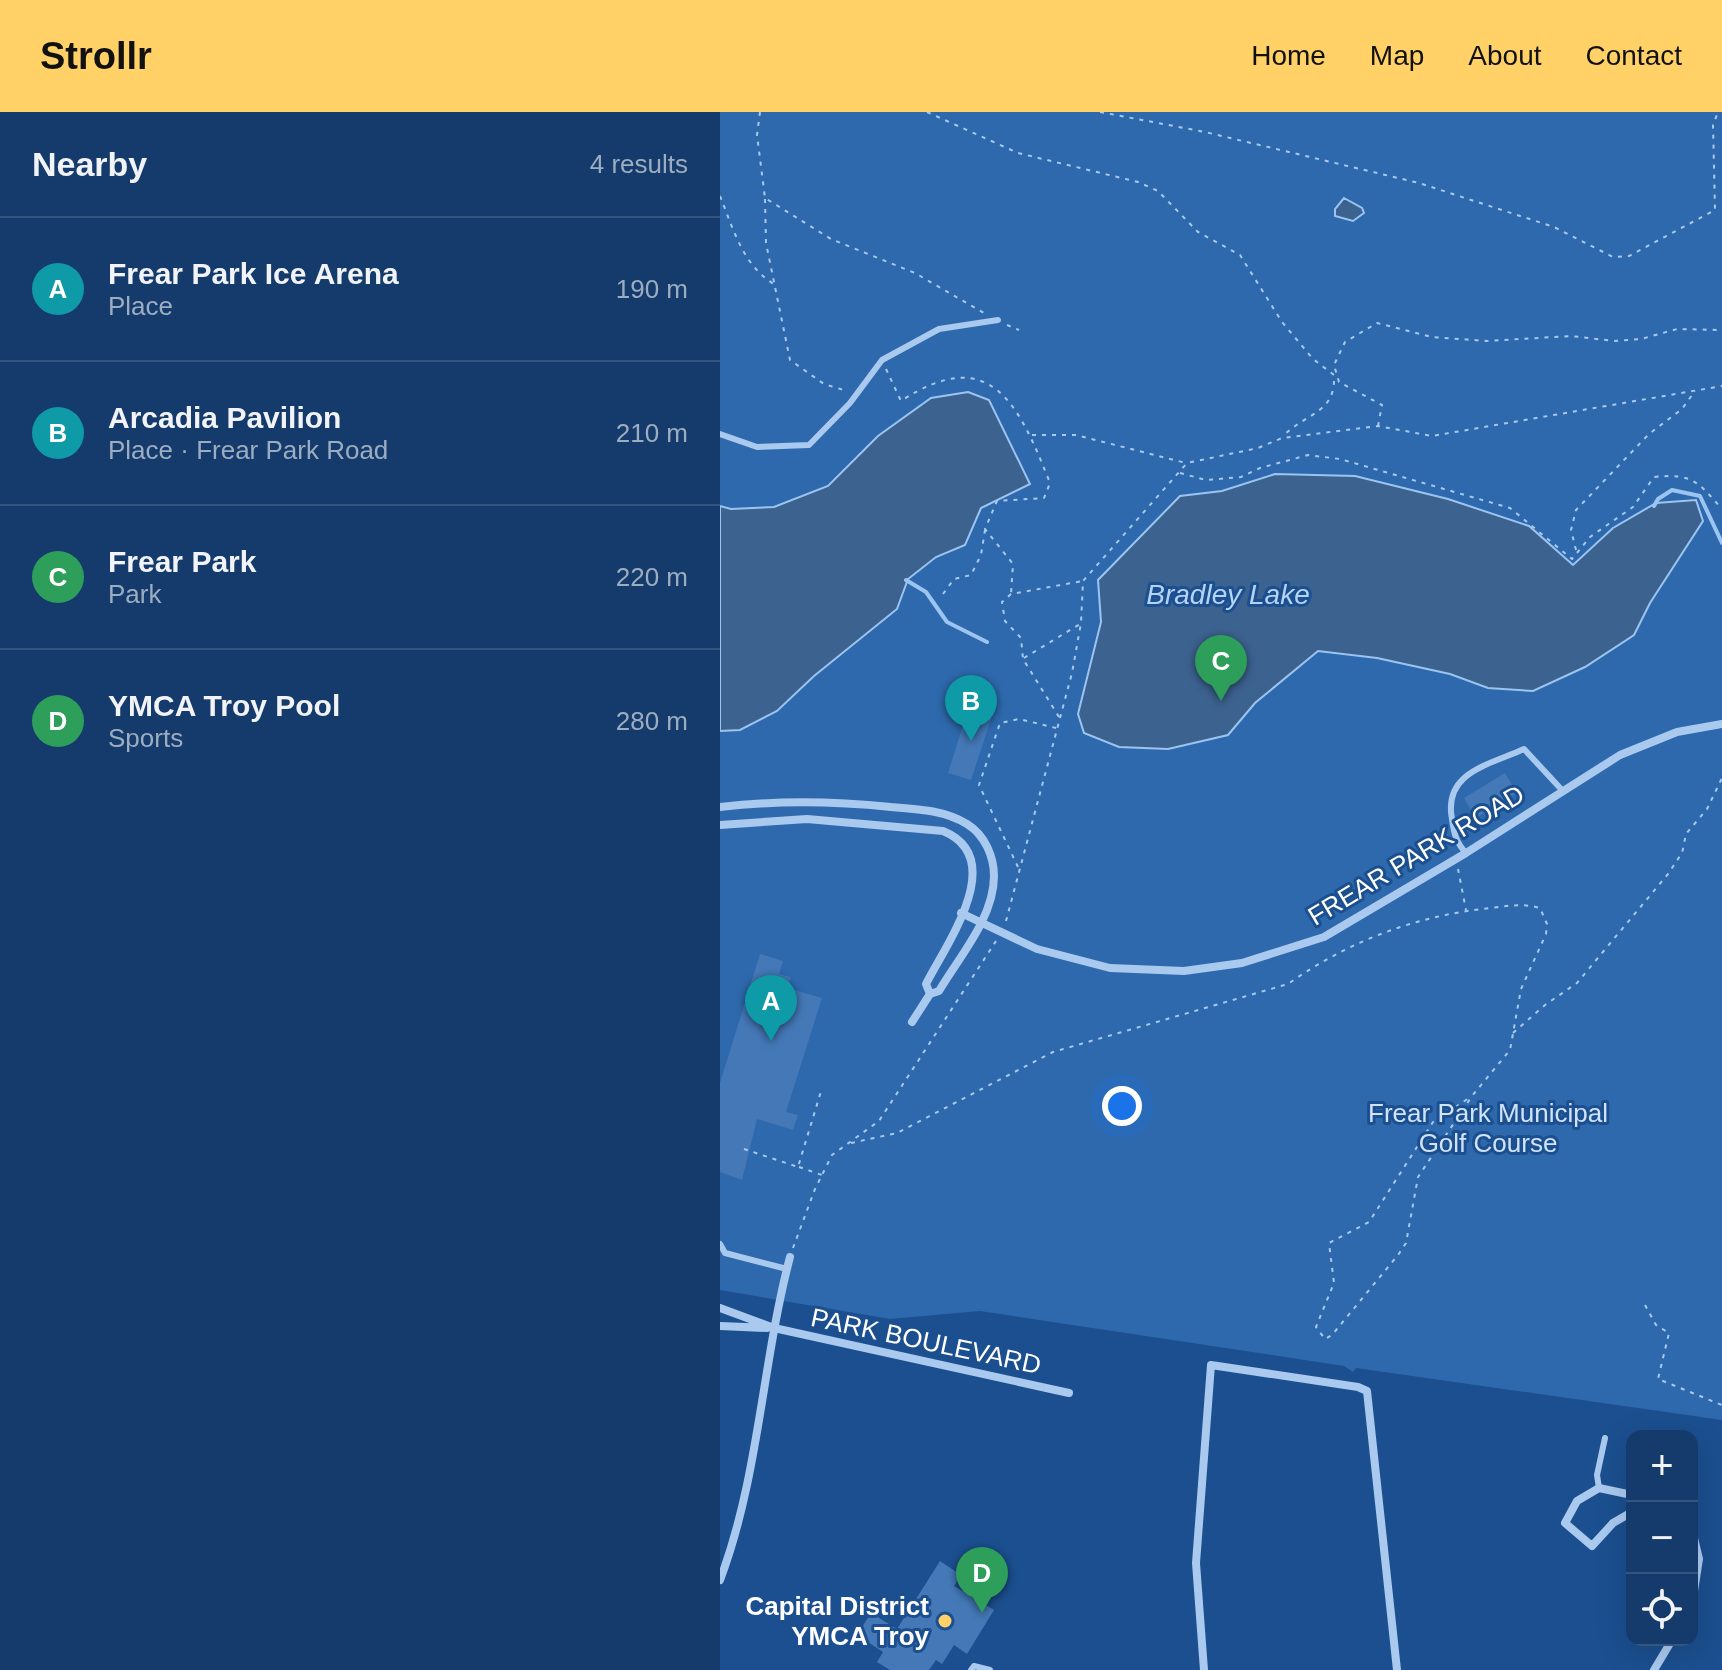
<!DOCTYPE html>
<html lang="en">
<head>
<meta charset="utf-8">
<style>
	body { margin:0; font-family:Helvetica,sans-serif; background:#214673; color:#f1f3f6 }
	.controls { position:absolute; right:24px; bottom:24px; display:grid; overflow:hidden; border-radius:16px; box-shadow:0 8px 32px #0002 }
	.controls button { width:72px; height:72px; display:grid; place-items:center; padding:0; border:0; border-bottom:2px solid #33557e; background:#143b6b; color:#f1f3f6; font:40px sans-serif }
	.you { position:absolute; left:402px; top:994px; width:28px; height:28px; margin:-20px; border:6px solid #fff; border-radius:50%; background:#1a73e8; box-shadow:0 0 0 12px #1a73e833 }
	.badge { display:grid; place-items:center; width:52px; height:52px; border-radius:50%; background:#ffd166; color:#fff; font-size:26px; font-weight:700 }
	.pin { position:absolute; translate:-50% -66px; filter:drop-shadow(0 2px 4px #0008) }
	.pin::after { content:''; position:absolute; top:42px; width:28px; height:24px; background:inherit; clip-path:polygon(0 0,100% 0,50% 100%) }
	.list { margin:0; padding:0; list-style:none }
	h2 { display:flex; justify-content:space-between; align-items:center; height:104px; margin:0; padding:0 32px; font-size:34px }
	h2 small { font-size:26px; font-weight:400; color:#9dadc1 }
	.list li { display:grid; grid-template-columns:52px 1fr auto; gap:24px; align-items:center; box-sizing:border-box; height:144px; padding:0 32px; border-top:2px solid #33557e }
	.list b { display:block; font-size:30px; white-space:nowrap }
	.list p { margin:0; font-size:26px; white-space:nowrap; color:#9dadc1 }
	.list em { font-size:26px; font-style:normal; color:#9dadc1 }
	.icon { flex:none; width:44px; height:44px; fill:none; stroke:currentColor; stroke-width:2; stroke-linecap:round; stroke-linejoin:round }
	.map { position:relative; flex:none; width:1002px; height:1558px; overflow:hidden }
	header { display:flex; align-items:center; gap:48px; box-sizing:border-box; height:112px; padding:0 40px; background:#ffd166; color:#111 }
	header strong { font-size:38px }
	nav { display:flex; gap:44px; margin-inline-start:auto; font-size:28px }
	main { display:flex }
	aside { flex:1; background:#143b6b }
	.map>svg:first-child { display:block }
	.green { fill:#2e69ad }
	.water { fill:#3c6290; stroke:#9cc4f0; stroke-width:2 }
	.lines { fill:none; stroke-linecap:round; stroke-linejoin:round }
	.stream { stroke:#9cc4f0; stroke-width:4 }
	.building { fill:#4478b7 }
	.path { stroke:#a9c9ee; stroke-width:2; stroke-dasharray:4 6; stroke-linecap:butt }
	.service { stroke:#a9c9ee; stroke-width:6 }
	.minor { stroke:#a9c9ee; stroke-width:8 }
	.poi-dot { fill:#ffd166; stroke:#1b4f8f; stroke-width:3 }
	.labels { text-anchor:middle; stroke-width:6; stroke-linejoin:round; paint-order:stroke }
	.street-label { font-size:26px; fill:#fff; stroke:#1b4f8f }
	.park-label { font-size:26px; fill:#cfe3fa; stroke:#1b4f8f }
	.poi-label { font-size:26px; font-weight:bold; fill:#fff; stroke:#1b4f8f; text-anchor:end }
	.water-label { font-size:28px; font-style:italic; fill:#b5d3f5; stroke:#1b4f8f }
</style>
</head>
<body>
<header>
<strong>Strollr</strong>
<nav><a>Home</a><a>Map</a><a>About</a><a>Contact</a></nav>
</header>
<main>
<aside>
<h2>Nearby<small>4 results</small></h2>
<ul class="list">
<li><span class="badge" style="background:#0f9aa8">A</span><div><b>Frear Park Ice Arena</b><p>Place</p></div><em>190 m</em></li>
<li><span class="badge" style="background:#0f9aa8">B</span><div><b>Arcadia Pavilion</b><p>Place · Frear Park Road</p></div><em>210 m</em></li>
<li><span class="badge" style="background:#2e9e5b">C</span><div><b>Frear Park</b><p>Park</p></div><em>220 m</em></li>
<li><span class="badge" style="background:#2e9e5b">D</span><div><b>YMCA Troy Pool</b><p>Sports</p></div><em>280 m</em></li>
</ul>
</aside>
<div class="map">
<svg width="1002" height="1558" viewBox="0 0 1002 1558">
	<rect width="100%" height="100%" fill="#1b4f8f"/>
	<!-- green -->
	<path class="green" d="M0,0H1002V1308L636,1256L633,1260L624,1254L260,1199L170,1207L0,1178Z"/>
	<!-- water -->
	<path class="water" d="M624,86L642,96L644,101L633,109L615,104V97Z
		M248,280L269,288L310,372L261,396L245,433L216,445L188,467L177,497L94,564L57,599L20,618L0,619V394L11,397L54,395L108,374L158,324L211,286Z
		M555,362L635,364L728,387L809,414L853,453L893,416L936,391L976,388L983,409L930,491L914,523L865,555L813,579L768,576L730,562L657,546L598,539L535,591L508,623L448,637L399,635L364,621L358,602L381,510L378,468L460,384L502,379Z"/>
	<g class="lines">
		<!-- stream -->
		<path class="stream" d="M934,394L938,387L952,378L980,384L1002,431
			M186,468L206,480L227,510L267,530"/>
	</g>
	<!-- building -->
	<path class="building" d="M250,591L274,598L251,668L228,661Z
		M785,661L797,681L756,706L744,686Z
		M40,842L63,849L59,862L71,865L67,876L102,886L66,1000L78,1003L73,1018L37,1007L22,1068L0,1060V971Z
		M220,1449L241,1463L234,1474L274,1498L247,1542L234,1533L222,1552L216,1548L209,1558H170L157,1550L163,1540L137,1523L151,1501L177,1517Z"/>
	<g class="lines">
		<!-- path -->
		<path class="path" d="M40,0L37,23L45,86L111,127L195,161L264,201
			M207,0L298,41L418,70L438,79L478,120L520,143L562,210L593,247L614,263C616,301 588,300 564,323
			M380,0L485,20L699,71L834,115L893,145L909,144L995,98L993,13L998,0
			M0,84C13,116 23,154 54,172
			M45,87L46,131L70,248L104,272L127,279
			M287,213L299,218
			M166,257L181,289C271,230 299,293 330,371L324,386L277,389L265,417L293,452L291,482
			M658,314L662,293L619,270L614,253L625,230L657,211L712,225L767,229L851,224L894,229L921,227L957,217L1002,218
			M312,323H356L466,351
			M460,361L486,368L521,365L540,356L588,343L620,347L790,396L852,447L870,425L913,395L934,365C973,361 978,370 1002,397
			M856,438L851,418L856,398L929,322L962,297L975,279
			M223,482L234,467L251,463L261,443L265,418
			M304,546L360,512
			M339,605L303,547L301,526L285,509L282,490L291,482L363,469
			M298,755L259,673L280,611L299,607L336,616
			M738,757L746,798
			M286,809L352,561L361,511L363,469L467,351L538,336L562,326L658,314L712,324L1002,274
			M793,921L825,893L857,871L948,762L962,741L966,722L987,697L1002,666
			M131,1031L177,1021L333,940L568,872C629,829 695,804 770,796C787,794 803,791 820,796L827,812L826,822L801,877L790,938L752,984L698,1065L686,1131L678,1143L612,1223L605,1227L596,1215L614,1171L609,1131L649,1110L713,1010L752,984
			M24,1037L78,1055L102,976
			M79,1055L102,1063
			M73,1136L95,1077L112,1043L159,1009L276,829
			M925,1193L936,1213L949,1221L938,1267L1002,1293"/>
		<!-- service -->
		<path class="service" d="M0,322L37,335L89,333L130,291L162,248L219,217L278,208
			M746,741C736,730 734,722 732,707C723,660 769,653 804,637L841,677
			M0,1132L5,1141L67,1157
			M879,1376L877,1363L885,1326
			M251,1558L254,1554L270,1558"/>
		<!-- minor -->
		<path class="minor" d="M0,695C59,688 112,689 171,695C197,697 224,698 247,712C265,723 274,745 274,764C274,806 239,845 219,879L210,882L192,910
			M0,713L87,707L223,719C289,746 227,831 206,872L210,882
			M241,801L317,837L390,856L464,859L522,851L604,825L746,741L900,643L957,620L1002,612
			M0,1196L54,1216L349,1281
			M0,1214L47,1216
			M912,1383L879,1376L857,1389L845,1411L872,1434L893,1411L912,1400
			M972,1418L979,1447L972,1492
			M0,1468C39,1365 42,1251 70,1145
			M484,1558L476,1451L491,1253L638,1275L647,1279L677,1558
			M934,1558L952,1528"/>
	</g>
	<!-- markers -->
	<circle class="poi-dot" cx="225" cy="1509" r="8"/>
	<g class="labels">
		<!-- street labels -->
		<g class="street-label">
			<text transform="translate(696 743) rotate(-31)" y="9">FREAR PARK ROAD</text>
			<text transform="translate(206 1229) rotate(12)" y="9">PARK BOULEVARD</text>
		</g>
		<!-- park labels -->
		<g class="park-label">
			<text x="768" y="1010">Frear Park Municipal<tspan x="768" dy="30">Golf Course</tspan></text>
		</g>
		<!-- poi labels -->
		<g class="poi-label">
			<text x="209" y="1503">Capital District<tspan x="209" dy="30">YMCA Troy</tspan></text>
		</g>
		<!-- water labels -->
		<g class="water-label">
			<text x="508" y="492">Bradley Lake</text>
		</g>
	</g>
</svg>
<div class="controls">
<button>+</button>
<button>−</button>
<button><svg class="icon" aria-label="locate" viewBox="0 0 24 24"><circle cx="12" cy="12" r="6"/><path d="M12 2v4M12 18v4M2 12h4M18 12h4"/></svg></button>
</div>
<div class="you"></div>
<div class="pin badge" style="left:51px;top:929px;background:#0f9aa8">A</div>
<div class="pin badge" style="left:251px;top:629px;background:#0f9aa8">B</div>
<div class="pin badge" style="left:501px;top:589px;background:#2e9e5b">C</div>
<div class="pin badge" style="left:262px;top:1501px;background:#2e9e5b">D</div>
</div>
</main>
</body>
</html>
